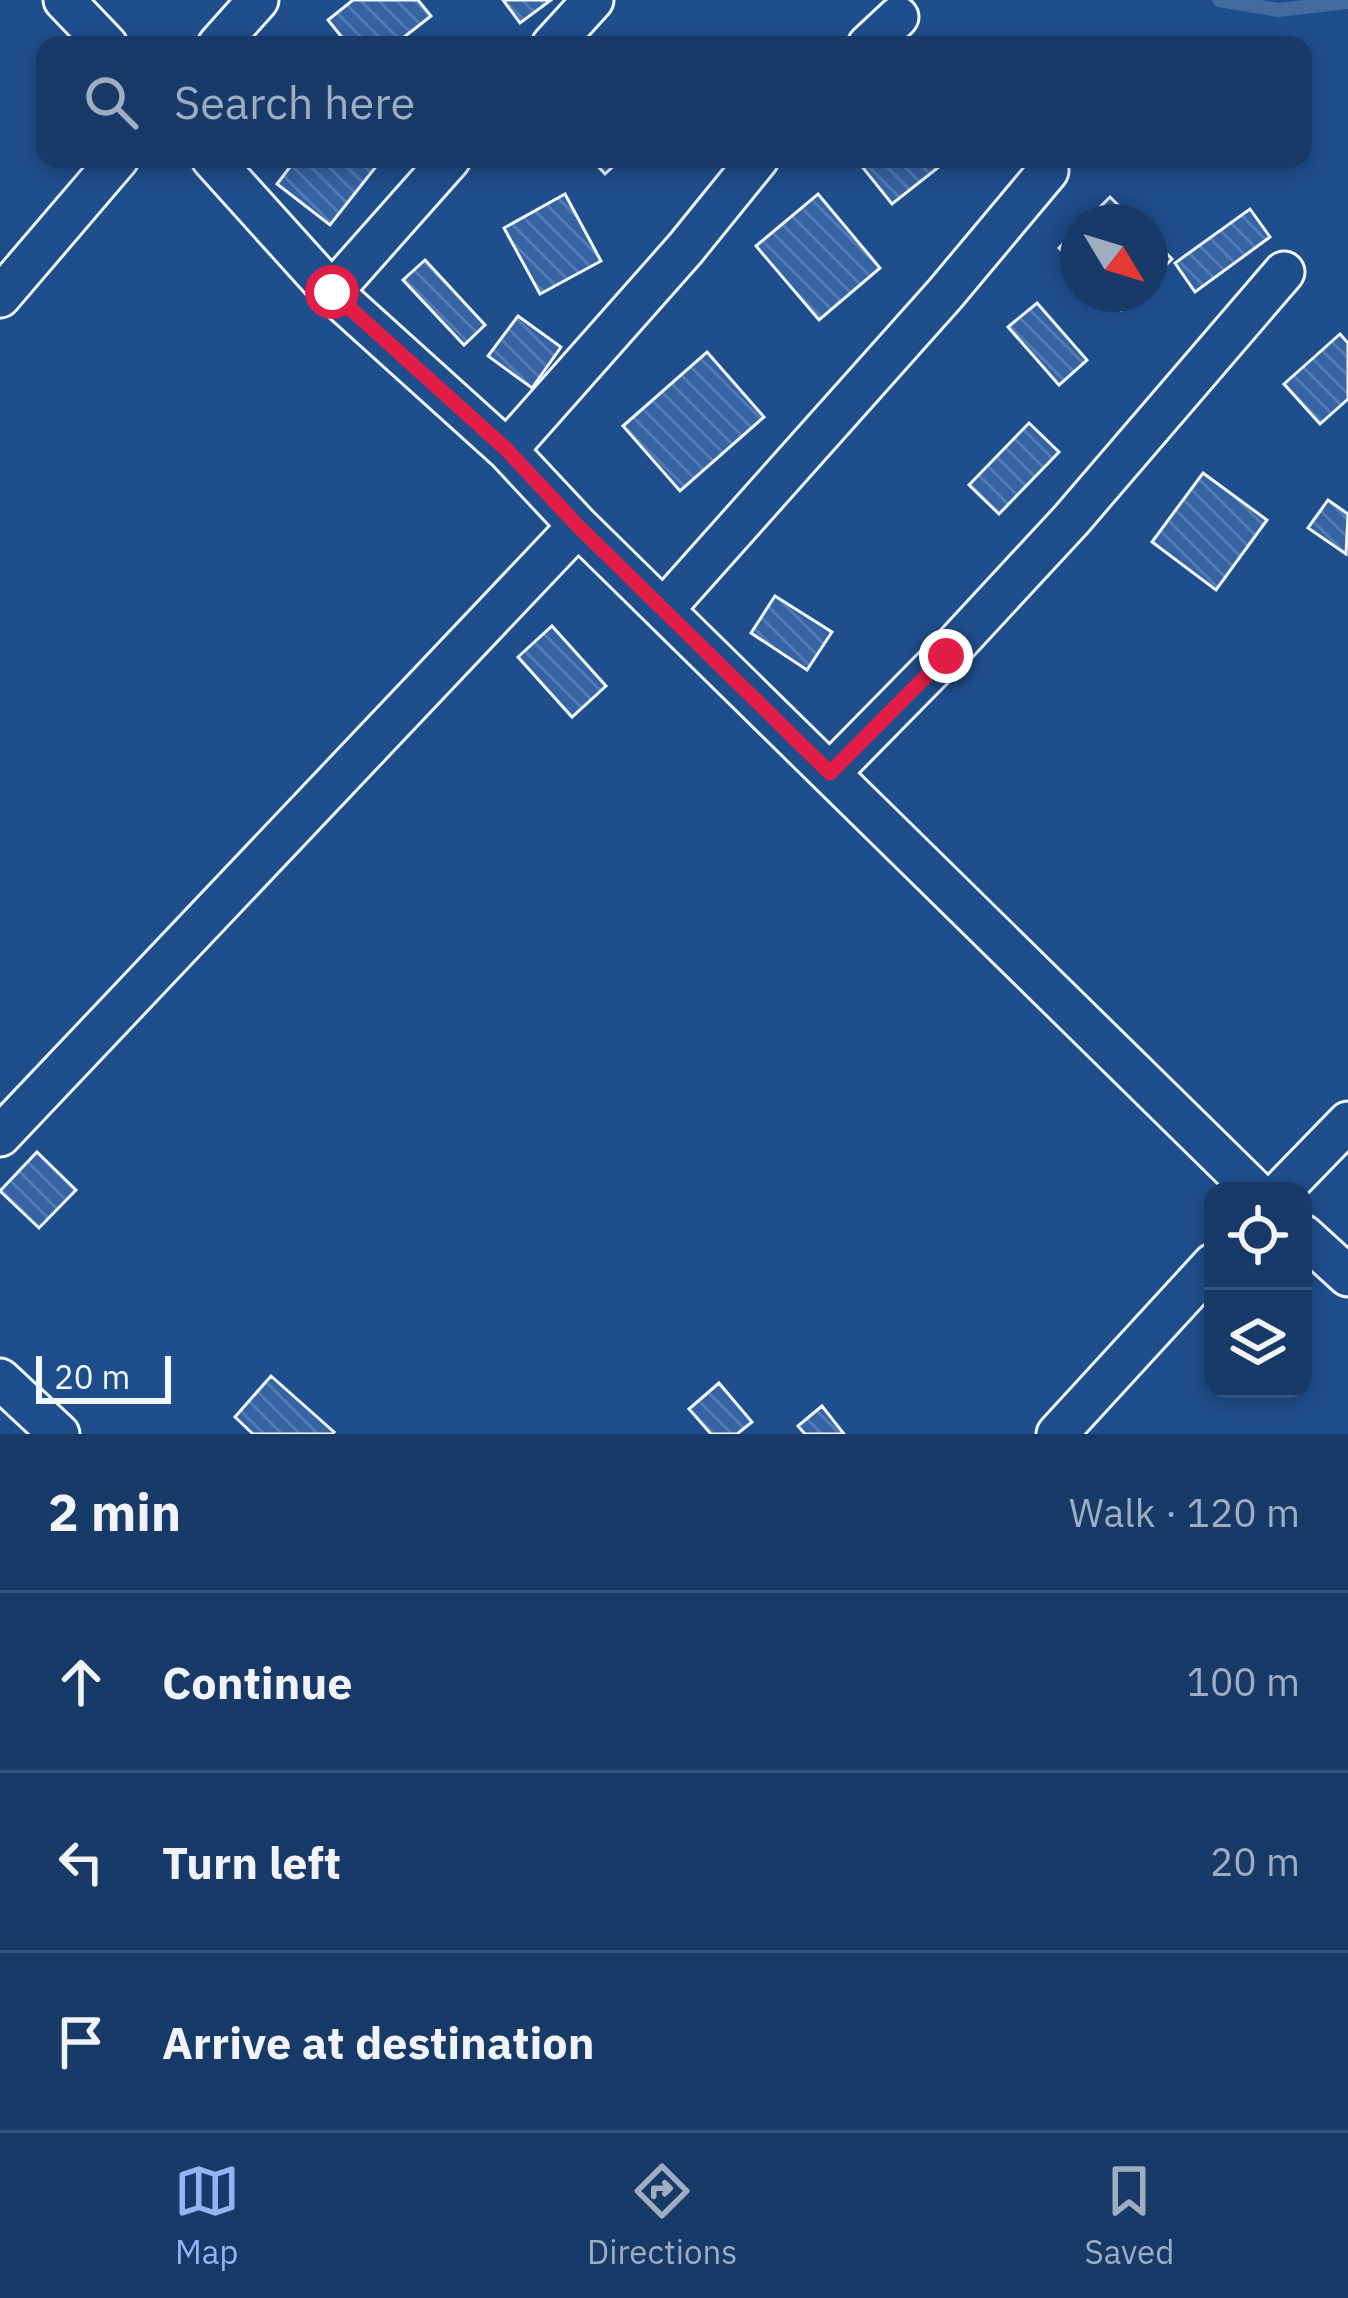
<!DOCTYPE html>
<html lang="en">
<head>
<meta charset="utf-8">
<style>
	body { margin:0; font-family:"IBM Plex Sans",sans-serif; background:#20416f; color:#f1f3f6 }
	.controls { position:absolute; right:36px; bottom:36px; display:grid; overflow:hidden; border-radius:24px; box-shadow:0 6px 18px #0003 }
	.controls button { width:108px; height:108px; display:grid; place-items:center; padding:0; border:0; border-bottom:3px solid #36547d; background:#173a69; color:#f1f3f6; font:60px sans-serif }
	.compass { position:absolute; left:1060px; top:204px; width:108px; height:108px; border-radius:50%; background:#173a69; box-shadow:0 6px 18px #0003; rotate:128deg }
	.scale { position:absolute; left:36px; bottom:30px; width:135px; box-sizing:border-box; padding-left:12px; border:6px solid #f2f6ff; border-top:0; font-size:33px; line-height:42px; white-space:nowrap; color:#f2f6ff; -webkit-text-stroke:9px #1f4e8c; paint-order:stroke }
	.stop { position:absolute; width:36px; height:36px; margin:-27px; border:9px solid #e11d48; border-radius:50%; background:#fff }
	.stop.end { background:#e11d48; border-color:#fff; box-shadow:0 3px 12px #0008 }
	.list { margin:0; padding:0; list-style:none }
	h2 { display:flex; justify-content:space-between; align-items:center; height:156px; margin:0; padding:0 48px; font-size:51px }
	h2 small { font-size:39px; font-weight:400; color:#9eadc0 }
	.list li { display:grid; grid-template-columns:78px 1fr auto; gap:36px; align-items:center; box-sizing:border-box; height:180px; padding:0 48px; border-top:3px solid #36547d }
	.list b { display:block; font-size:45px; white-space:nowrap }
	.list em { font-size:39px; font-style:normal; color:#9eadc0 }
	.icon { flex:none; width:66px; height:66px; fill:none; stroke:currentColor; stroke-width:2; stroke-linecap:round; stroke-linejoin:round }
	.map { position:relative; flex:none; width:1348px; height:1434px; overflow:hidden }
	.search { position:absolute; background:#173a69; box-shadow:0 6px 18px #0003; left:36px; right:36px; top:36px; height:132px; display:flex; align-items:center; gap:30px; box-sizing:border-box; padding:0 42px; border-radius:24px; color:#9eadc0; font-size:45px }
	.sheet { height:696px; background:#173a69 }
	nav { display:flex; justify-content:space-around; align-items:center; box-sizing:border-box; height:168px; border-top:3px solid #36547d; background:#173a69; font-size:33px; color:#9eadc0 }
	nav a { display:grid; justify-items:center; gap:6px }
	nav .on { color:#95b2f1 }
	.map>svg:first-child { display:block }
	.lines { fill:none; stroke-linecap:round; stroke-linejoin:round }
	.stream { stroke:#446ba0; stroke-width:14 }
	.building { fill:url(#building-back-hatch); stroke:#f2f6ff; stroke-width:3 }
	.minor-casing { stroke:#f2f6ff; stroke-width:45 }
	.minor { stroke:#1f4e8c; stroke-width:39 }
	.route { stroke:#e11d48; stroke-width:15 }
</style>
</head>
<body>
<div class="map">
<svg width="1348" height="1434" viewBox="0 0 1348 1434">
	<defs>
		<pattern id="building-back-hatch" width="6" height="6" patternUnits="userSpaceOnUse" patternTransform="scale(3)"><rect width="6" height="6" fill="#3563a3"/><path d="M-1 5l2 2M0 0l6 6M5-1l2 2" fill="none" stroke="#537ab1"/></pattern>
	</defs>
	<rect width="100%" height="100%" fill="#1f4e8c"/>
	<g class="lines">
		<!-- stream -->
		<path class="stream" d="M1219,0L1278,10L1348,2"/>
	</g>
	<!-- building -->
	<path class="building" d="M353,0H418L431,16L394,45H348L328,20Z
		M503,0H551L520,23Z
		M296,159H382L330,225L277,184Z
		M591,159H621L605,174Z
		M856,159H949L892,204Z
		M565,194L601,261L540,294L504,228Z
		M818,194L880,268L819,320L756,246Z
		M1110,197L1135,222H1085Z
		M1250,209L1270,237L1195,292L1175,263Z
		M1078,229V267L1059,248Z
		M1150,237L1172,259L1150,281Z
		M425,260L485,325L464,345L403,280Z
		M1105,294H1137L1121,310Z
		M1037,303L1087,360L1059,385L1008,327Z
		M518,316L561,347L532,388L488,356Z
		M1340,334L1348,343V399L1320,424L1284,384Z
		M707,352L764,417L680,491L623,426Z
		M1029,423L1059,452L999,514L969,485Z
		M1203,473L1267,520L1216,590L1152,542Z
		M1328,500L1348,514L1346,554L1308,528Z
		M775,596L832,632L807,670L751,633Z
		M552,626L606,686L572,717L518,657Z
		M37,1152L76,1190L39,1228L0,1191Z
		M271,1376L334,1432L332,1434H253L235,1417Z
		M719,1383L752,1422L737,1434H711L689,1409Z
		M822,1406L844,1434H805L798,1426Z"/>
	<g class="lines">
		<!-- minor casing -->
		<g class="minor-casing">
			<path id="minor" d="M64,0L107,45
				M218,45L258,0
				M552,45L593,0
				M868,45L898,17
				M212,159L332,292L507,450L578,526L1255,1191
				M332,292L450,159
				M0,297L118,159
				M507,450L685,249L758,159
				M664,609L945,294L1048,171
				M830,773L946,655L1071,520L1284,272
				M0,1136L578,526
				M1281,1191L1348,1122
				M1303,1235L1348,1276
				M0,1379L59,1434
				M1057,1434L1213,1264"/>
		</g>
		<!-- minor -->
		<use href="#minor" class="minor"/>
	</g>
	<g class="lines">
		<!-- route -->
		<path class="route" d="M332,292L507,450L578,526L830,773L946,656"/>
	</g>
</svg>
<div class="controls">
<button><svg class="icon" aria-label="locate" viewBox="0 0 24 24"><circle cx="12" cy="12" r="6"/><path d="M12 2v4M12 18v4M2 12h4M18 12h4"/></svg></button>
<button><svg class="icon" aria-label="layers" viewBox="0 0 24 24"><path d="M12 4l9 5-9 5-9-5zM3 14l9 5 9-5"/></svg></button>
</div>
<svg class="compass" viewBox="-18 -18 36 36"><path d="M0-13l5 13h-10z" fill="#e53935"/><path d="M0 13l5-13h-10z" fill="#9eadc0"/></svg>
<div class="scale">20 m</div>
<div class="stop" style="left:332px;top:292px"></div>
<div class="stop end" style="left:946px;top:656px"></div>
<div class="search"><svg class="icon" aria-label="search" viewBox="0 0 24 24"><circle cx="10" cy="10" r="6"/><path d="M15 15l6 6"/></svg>Search here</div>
</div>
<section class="sheet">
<h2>2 min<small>Walk · 120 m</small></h2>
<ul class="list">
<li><svg class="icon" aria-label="ahead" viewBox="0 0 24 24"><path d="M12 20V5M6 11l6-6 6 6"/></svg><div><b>Continue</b></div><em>100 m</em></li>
<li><svg class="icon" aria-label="left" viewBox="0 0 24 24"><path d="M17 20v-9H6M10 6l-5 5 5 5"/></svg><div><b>Turn left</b></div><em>20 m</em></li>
<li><svg class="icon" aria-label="arrive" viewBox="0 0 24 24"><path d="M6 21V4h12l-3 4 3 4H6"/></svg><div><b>Arrive at destination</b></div></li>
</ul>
</section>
<nav>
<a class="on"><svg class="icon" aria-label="map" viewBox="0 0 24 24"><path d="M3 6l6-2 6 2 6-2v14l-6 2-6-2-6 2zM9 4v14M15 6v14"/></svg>Map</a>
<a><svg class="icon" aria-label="directions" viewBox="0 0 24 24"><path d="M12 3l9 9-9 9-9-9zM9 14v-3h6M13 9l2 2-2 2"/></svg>Directions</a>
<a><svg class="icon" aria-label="saved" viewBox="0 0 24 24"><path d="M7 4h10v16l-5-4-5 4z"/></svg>Saved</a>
</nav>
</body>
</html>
